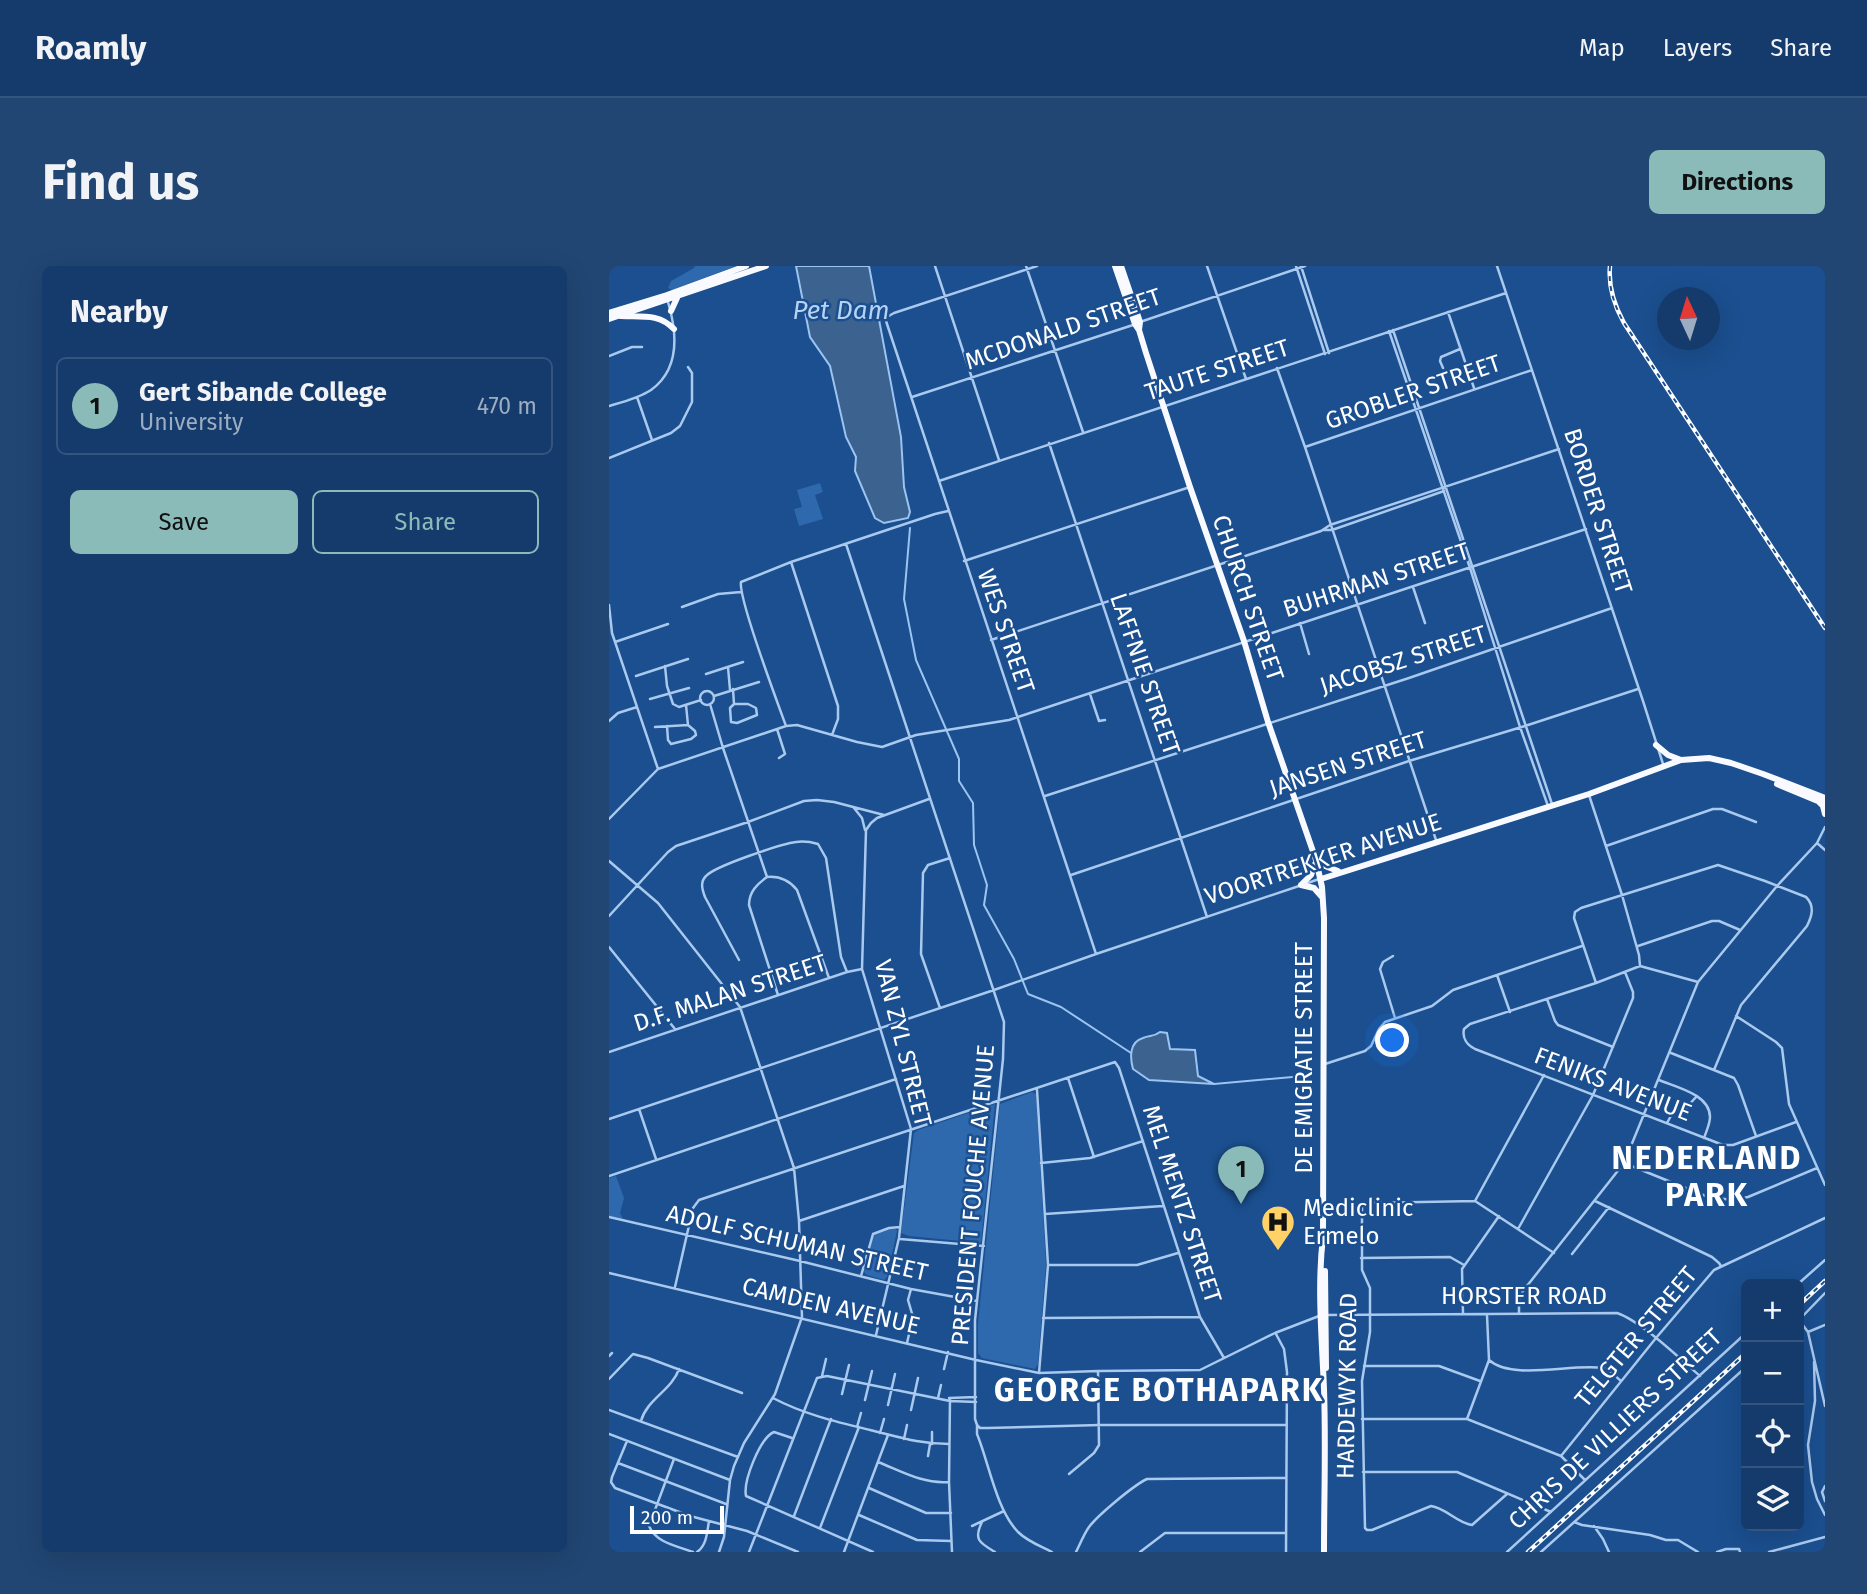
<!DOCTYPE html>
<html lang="en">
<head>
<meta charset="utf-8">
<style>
	body { margin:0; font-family:"Fira Sans",sans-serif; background:#214673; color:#f1f3f6 }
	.controls { position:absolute; right:21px; bottom:21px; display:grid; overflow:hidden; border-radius:10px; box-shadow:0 7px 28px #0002 }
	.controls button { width:63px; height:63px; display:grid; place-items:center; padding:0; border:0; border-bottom:2px solid #33557e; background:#143b6b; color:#f1f3f6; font:35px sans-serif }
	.compass { position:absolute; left:1048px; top:21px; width:63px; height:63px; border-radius:50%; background:#143b6b; box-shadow:0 7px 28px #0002; rotate:356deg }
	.scale { position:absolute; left:21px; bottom:18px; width:94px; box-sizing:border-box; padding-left:7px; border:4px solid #fff; border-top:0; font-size:19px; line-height:24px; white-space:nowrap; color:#fff; -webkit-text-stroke:5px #1b4f8f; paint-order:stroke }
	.you { position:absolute; left:784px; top:775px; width:24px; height:24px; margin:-18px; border:5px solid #fff; border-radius:50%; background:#1a73e8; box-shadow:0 0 0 10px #1a73e833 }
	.badge { display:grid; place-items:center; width:46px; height:46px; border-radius:50%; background:#8bbbb9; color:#111; font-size:23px; font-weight:700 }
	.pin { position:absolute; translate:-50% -58px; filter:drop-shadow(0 2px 4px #0008) }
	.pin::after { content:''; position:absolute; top:37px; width:24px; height:21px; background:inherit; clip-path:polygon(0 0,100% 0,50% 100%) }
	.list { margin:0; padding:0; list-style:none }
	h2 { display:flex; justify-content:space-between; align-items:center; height:91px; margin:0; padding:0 28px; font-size:30px }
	h2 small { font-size:23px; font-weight:400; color:#9dadc1 }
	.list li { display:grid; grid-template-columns:46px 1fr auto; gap:21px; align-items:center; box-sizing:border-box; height:98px; margin:0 14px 14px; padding:0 14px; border:2px solid #33557e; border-radius:10px }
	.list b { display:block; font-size:26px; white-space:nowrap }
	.list p { margin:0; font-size:23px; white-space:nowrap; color:#9dadc1 }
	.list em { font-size:23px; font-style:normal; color:#9dadc1 }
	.actions { display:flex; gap:14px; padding:21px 28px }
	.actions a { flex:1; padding:16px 0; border:2px solid #8bbbb9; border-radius:10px; text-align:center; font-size:24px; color:#8bbbb9 }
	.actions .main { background:#8bbbb9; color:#111 }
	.icon { flex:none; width:38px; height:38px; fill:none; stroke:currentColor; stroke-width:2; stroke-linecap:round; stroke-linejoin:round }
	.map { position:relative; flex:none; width:1216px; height:1286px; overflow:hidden; border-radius:10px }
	header { display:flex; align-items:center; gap:42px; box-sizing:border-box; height:98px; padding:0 35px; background:#143b6b; border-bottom:2px solid #33557e }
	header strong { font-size:33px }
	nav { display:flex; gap:38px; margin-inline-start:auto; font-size:24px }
	.intro { display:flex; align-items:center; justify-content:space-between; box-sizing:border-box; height:168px; padding:0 42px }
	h1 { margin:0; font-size:49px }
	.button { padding:18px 32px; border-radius:10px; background:#8bbbb9; color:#111; font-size:24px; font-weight:700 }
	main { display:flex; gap:42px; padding:0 42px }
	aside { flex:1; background:#143b6b; border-radius:10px; box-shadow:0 7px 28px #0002 }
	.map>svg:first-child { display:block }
	.green { fill:#2e69ad }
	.water { fill:#3c6290; stroke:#9cc4f0; stroke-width:2 }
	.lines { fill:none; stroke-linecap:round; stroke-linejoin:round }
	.stream { stroke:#9cc4f0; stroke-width:2 }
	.minor { stroke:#a9c9ee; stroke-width:2.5 }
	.trunk { stroke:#f8faff; stroke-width:6 }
	.rail-casing { stroke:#fff; stroke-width:4.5 }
	.rail { stroke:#1b4f8f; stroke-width:2; stroke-dasharray:5; stroke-linecap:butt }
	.labels { text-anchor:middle; stroke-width:5; stroke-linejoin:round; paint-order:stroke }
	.street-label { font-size:24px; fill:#fff; stroke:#1b4f8f }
	.poi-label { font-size:24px; fill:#fff; stroke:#1b4f8f; text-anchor:start }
	.water-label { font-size:26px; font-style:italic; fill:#b5d3f5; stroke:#1b4f8f }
	.district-label { font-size:32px; font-weight:bold; letter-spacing:2px; fill:#fff; stroke:#1b4f8f }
</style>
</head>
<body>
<header>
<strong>Roamly</strong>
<nav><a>Map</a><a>Layers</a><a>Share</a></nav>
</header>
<div class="intro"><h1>Find us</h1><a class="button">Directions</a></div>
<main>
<aside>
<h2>Nearby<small></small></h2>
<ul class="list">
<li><span class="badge">1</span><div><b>Gert Sibande College</b><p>University</p></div><em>470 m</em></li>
</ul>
<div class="actions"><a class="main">Save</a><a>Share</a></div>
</aside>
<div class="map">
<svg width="1216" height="1286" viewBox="0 0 1216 1286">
	<rect width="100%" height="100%" fill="#1b4f8f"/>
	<!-- green -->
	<path class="green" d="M86,0H127L63,24L59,22L62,15L85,2Z
		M211,217L214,226L206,229L214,253L190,260L185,243L193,241L188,224Z
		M423,826L427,828L437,998L429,1098L426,1103L373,1092L369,1087V1058L391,838Z
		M386,838L372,977L300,970L292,967L305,867L309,864Z
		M7,910L15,932L11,947L14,953L0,950V912Z
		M280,963H287L288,965L278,1011L275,1014L258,1009L255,1006L264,970L267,968Z"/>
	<!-- water -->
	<path class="water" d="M187,0H260L292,171L295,221L301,246L299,252L275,257L266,252L246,205L247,191L237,171L221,100L201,71Z
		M551,766L558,767L561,783L586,784L589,810L605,818L540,814L524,803C521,792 520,776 534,772C541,769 545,771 551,766Z"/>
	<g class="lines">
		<!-- stream -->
		<path class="stream" d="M301,262L295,333L307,394L350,493V515L364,537L365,579L378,619L375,639L405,693L419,728L452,741L522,787
			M605,818L695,810"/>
		<!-- minor -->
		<path class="minor" d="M326,0L390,194
			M417,0L474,166
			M428,0L285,47L278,51L277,55L487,688
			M598,0L637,113
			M687,0L716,88
			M692,0L720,87
			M888,0L1034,435L1054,498
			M839,46L865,122
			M531,56L696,0
			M784,64L943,538
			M780,65L861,302L911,461L939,540
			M0,90L23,81H33
			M668,102L696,181L827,574
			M834,102L831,95L832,91L851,83
			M28,131L43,174
			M303,131L524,59
			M0,140C14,136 30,132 42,124C71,103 68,66 59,36
			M440,177L598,651
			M696,181L923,104
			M0,192L62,167L71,160L83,136V107L79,101
			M330,215L897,27
			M715,264H723L835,225
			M237,278L395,756L394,793L366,1054V1153L368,1159V1168C380,1197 387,1243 409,1266C418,1275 431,1280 443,1286
			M355,295L581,221
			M182,296L229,440V453L223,469
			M804,321L816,357
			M0,339L3,367L49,503
			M73,341L109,328L132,326
			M691,357L700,388
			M382,374L712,265L721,259L950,183
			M6,376L59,358
			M56,400L58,420L64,438L70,441L92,434
			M119,401L121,424
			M97,408L134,396
			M27,410L79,393
			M124,423L125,438L121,442L122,456L128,457L148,449L147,442L139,438H125
			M91 432a7 7 0 1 1 14 0a7 7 0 1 1-14 0Z
			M481,428L490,455L496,454
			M105,430L150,416
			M41,433L80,422
			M101,438L114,482L158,611
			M77,439L79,459
			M0,455L9,447L28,441
			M177,460C169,438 129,332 132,316L182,296L326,248L339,245
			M46,461L79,459L86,465L87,469L82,473L62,478L59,474L58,460
			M168,463L176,488L170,492
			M980,529L1013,629L1030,689L1031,700
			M436,530L800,412L1003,342
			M245,542L253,552L256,564
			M0,553L49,503L177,460L188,459L248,476L273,481L307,469L400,454L977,263
			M1208,577L1216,584
			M997,580L1104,543H1113L1147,556
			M0,595L49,637L131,741L185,902L190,955L193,1051L166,1128L135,1177L125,1200L121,1214L115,1271L110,1286
			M462,609L800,495L916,460L1029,423
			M158,611C148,618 140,626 140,639L169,729
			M158,611C170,610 180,614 188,624L220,712
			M696,618L710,613
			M0,650L59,586L67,580L139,556L195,535L208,534L225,536L275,549
			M1029,680L1103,655H1110L1131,664
			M0,681L66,763
			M784,690L774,696L771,703L786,752
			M130,694L96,631C93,623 91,616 97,610C106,600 172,578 187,576C194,575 202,576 209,578L217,592L232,691L238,706
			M888,709L901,746
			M1089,716L1031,700L987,717L861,758L855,763C853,772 858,779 866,783L1114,879H1124L1187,856
			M987,717L965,652L966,646L972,642L1109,599L1156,615L1197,631C1206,640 1203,650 1198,660L1132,739L1105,804
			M938,733L946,755L949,759L1004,781
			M331,742L312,688L314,607L319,599L341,592
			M1127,750L1167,776L1173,782L1180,838L1216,919
			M0,786L238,706L253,703
			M1062,787L1125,812L1129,819L1147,870
			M716,798L756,785L762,780L770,763L776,756L823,740L844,724L973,680
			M459,812L485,891
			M1050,814C1066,821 1101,828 1101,851C1101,858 1097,866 1095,872
			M428,824L439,999L430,1107
			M30,843L47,893
			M0,853L385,724L487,688L690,620
			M1058,857L1064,846L1077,842L1088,830
			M432,897L481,892L534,875
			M1015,897L1099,931L1124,934L1139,931L1208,902
			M0,910L287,813
			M866,935L935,809
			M986,935L1103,991L1110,997L1112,1000
			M436,948L554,940
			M0,951L191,995L302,1023L368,1035
			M190,955L295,920
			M909,963L984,829L1024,732V726L1016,706
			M291,973L375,980
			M963,988L1000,941
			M752,992L841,991L855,999
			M439,999H528L569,987
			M0,1007L367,1094L430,1107L489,1105L591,1104L666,1067L710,1050
			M252,1010L264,968L280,962L291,961
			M1189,1018L1216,994
			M66,1021L84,942L90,934L506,796L510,802L591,1051L615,1092
			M854,1047L853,1003L890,950
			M910,1048V1034L914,1025L1015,897L1089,716L1168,620L1208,577L1216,561
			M717,1049L1008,1047C1032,1055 1071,1093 1091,1110
			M434,1052L591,1051
			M1190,1054L1199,1066L1216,1140
			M1190,1054L1216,1027
			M1199,1066L1216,1059
			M667,1068L675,1083L678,1106L677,1286
			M267,1069L290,972L302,863L253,703L257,564L262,557L268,552L320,533
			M298,1077L304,1051L299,1034L302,1023
			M0,1090L3,1087
			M880,1094C903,1115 964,1097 994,1102C1001,1104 1007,1111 1012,1115
			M1205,1096L1206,1135L1199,1179L1203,1216L1208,1233L1216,1249
			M755,1100H830L871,1115
			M335,1103L339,1086
			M213,1110L217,1093
			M0,1113L24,1088L39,1092L133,1127
			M233,1128L240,1099
			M164,1132C194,1148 228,1156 261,1164C290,1171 310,1178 340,1178
			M329,1132L332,1119
			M340,1132L367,1131
			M341,1132L340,1216L343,1286
			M256,1134L263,1105
			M279,1139L286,1108
			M0,1144L129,1191
			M302,1144L309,1112
			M753,1153H858L952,1190L976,1214
			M858,1153L880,1094L878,1049
			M32,1155C38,1133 63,1124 70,1103
			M368,1159L371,1162H379L491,1159H677
			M248,1161L252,1147
			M323,1166V1178
			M271,1167L275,1153
			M0,1168L121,1214
			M183,1172L165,1166C151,1172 134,1215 137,1230L264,1286
			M295,1173L298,1159
			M18,1175L3,1211L2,1216L6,1222L81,1250L138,1265L189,1286
			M319,1190L321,1178
			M952,1190L1047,1072L1105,1004L1216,952
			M65,1193L40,1260C47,1277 68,1280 84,1286
			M269,1196C292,1205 314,1218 339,1216
			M9,1197L117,1238
			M754,1206H848L942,1246
			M460,1208L485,1187L490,1179L489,1105
			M1216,1220L1213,1226L1216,1235
			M260,1222L317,1247H342
			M898,1228L863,1259C848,1257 837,1242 822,1240L763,1264H758L756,1262L753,1115L761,1066V1022L753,1004V941L759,937L866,935L945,987
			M250,1249L308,1274L342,1275
			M185,1250L222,1153
			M373,1256C364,1274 371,1277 386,1286
			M965,1256L973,1259L1041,1269L1057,1274H1069L1089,1286
			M363,1260L395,1245
			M985,1260L994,1273L1000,1286
			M211,1262L250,1161
			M88,1286C98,1279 98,1266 100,1255
			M140,1286L208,1112L218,1110L341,1135L367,1136
			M235,1286L279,1169
			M467,1286C471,1278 475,1268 480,1261C489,1249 525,1219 538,1213L677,1212
			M531,1286L556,1267H677
			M898,1286L1137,1067
			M932,1286L1137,1101
			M1108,1286L1117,1283H1130L1131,1286
			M1160,1286L1216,1271"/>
		<!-- trunk -->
		<path class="trunk" d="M506,0L526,58L530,64
			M512,0L531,56L530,64L537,87L581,221L635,375L659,456L707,594L713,621L715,652L714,971C708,1021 713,1073 715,1123C717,1177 715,1232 715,1286
			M62,45L68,32
			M0,47L58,29L137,0
			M12,50C32,51 50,47 65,63
			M0,53L157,0
			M1047,479L1059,489L1072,494
			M1168,518L1216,538
			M1209,535L1214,540L1216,548
			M706,591L716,600L729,605
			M712,613L980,528L1072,494L1100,492L1122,497L1154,508L1216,532
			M692,619L702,609L706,598
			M692,619L705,622L713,631
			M716,1005L717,1102"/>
		<!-- rail casing -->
		<g class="rail-casing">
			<path id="rail" d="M1001,0C999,21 1005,39 1015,57L1216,362
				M1190,1039L1216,1015
				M919,1286L1137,1087"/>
		</g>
		<!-- rail -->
		<use href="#rail" class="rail"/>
	</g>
	<!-- icons -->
	<defs>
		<g id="hospital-pin" transform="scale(1.75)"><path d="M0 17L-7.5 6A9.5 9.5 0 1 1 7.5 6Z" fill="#ffd166" stroke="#1b4f8f"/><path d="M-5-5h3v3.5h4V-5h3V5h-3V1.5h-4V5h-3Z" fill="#111"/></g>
	</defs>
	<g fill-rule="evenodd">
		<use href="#hospital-pin" x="669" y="956"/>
	</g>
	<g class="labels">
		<!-- street labels -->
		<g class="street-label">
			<text transform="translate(454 63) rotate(-19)" y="8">MCDONALD STREET</text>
			<text transform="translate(608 104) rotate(-18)" y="8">TAUTE STREET</text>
			<text transform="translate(804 126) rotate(-19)" y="8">GROBLER STREET</text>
			<text transform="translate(989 245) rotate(72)" y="8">BORDER STREET</text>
			<text transform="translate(767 314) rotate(-18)" y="8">BUHRMAN STREET</text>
			<text transform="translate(639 332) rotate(71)" y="8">CHURCH STREET</text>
			<text transform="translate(397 365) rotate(71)" y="8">WES STREET</text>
			<text transform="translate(794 394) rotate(-18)" y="8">JACOBSZ STREET</text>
			<text transform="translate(536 408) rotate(71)" y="8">LAFFNIE STREET</text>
			<text transform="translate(739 498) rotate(-18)" y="8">JANSEN STREET</text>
			<text transform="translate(714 593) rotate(-18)" y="8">VOORTREKKER AVENUE</text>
			<text transform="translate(121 727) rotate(-18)" y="8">D.F. MALAN STREET</text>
			<text transform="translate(294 777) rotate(76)" y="8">VAN ZYL STREET</text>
			<text transform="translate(695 792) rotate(-90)" y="8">DE EMIGRATIE STREET</text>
			<text transform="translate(1004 818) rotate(21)" y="8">FENIKS AVENUE</text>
			<text transform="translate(364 929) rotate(-85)" y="8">PRESIDENT FOUCHE AVENUE</text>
			<text transform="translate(573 938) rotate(72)" y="8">MEL MENTZ STREET</text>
			<text transform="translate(188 977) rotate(13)" y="8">ADOLF SCHUMAN STREET</text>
			<text x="915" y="1038">HORSTER ROAD</text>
			<text transform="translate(222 1040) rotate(13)" y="8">CAMDEN AVENUE</text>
			<text transform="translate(1027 1071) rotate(-50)" y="8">TELGTER STREET</text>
			<text transform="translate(738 1120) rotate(-89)" y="8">HARDEWYK ROAD</text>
			<text transform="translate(1006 1163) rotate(-43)" y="8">CHRIS DE VILLIERS STREET</text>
		</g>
		<!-- poi labels -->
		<g class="poi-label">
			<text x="694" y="950">Mediclinic<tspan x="694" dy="28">Ermelo</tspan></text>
		</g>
		<!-- water labels -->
		<g class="water-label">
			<text x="232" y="53">Pet Dam</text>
		</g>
		<!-- district labels -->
		<g class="district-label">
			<text x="1098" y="903">NEDERLAND<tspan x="1098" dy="37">PARK</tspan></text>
			<text x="550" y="1135">GEORGE BOTHAPARK</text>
		</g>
	</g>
</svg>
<div class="controls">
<button>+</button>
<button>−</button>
<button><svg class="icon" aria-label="locate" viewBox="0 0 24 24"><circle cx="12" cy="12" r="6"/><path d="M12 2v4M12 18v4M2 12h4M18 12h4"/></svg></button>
<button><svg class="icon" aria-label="layers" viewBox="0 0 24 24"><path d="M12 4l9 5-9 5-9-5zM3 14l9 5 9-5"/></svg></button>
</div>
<svg class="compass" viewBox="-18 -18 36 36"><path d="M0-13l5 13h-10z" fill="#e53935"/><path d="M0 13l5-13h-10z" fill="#9dadc1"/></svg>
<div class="scale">200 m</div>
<div class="you"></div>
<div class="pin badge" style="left:632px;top:938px">1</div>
</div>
</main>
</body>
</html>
